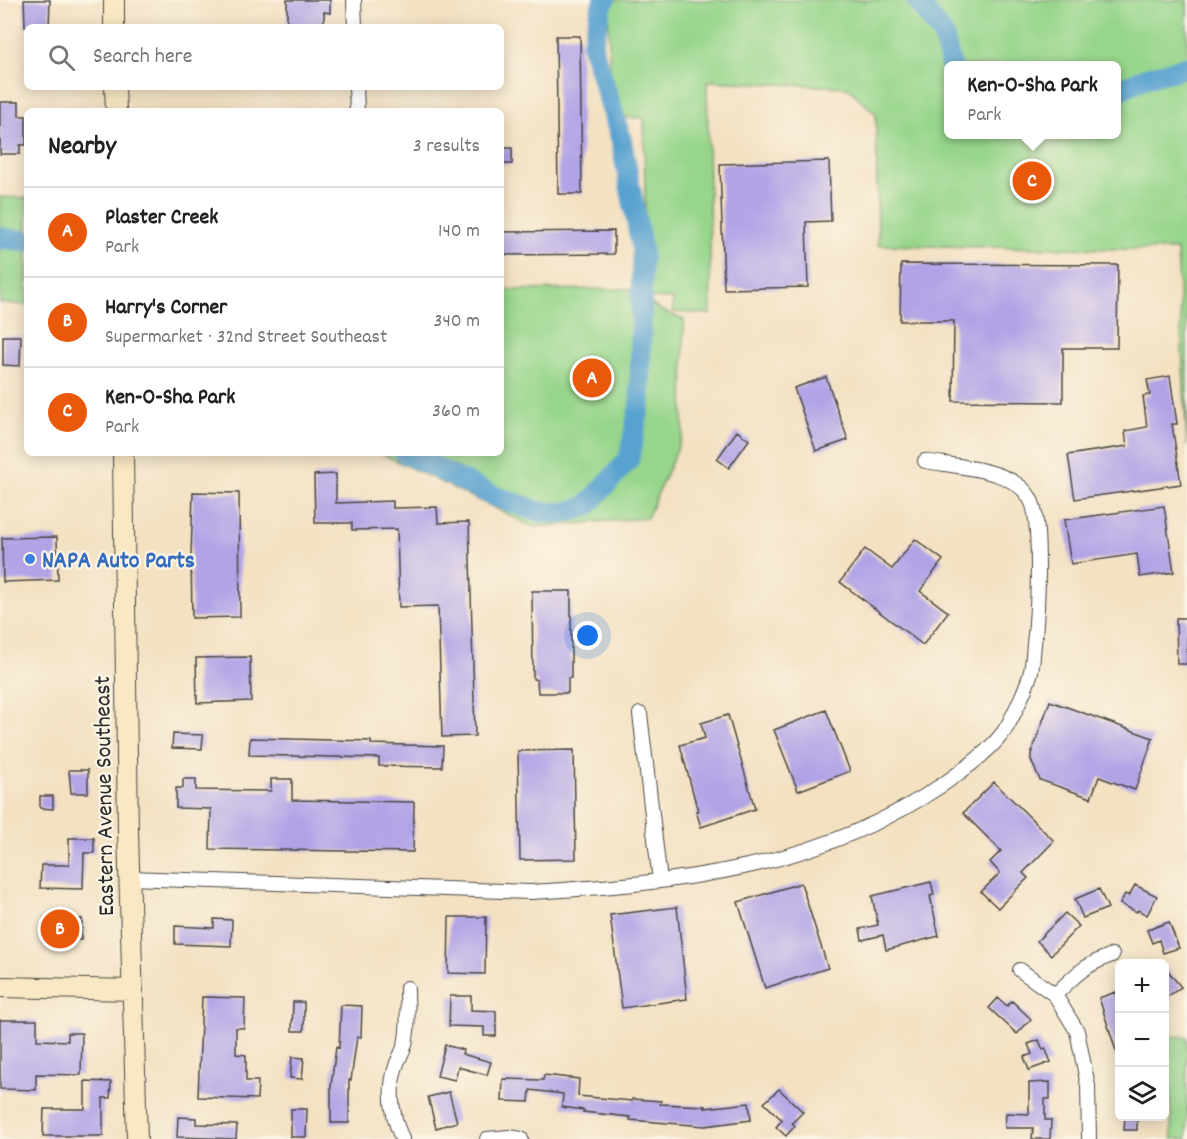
<!DOCTYPE html>
<html lang="en">
<head>
<meta charset="utf-8">
<style>
	body { margin:0; font-family:Dekko,sans-serif; background:#f6f6f6; color:#222 }
	.controls { position:absolute; right:18px; bottom:18px; display:grid; overflow:hidden; border-radius:9px; box-shadow:0 3px 15px #0003 }
	.controls button { width:54px; height:54px; display:grid; place-items:center; padding:0; border:0; border-bottom:2px solid #e0e0e0; background:#fff; color:#222; font:30px sans-serif }
	.you { position:absolute; left:588px; top:636px; width:21px; height:21px; margin:-15px; border:4px solid #fff; border-radius:50%; background:#1a73e8; box-shadow:0 0 0 9px #1a73e833 }
	.badge { display:grid; place-items:center; width:39px; height:39px; border-radius:50%; background:#ea580c; color:#fff; font-size:20px; font-weight:700 }
	.pin { position:absolute; translate:-50% -50%; border:3px solid #fff; box-shadow:0 2px 6px #0006 }
	.popup { position:absolute; left:944px; top:61px; width:177px; height:78px; box-sizing:border-box; display:grid; place-content:center; border-radius:9px; background:#fff; filter:drop-shadow(0 2px 4px #0005); font-size:20px; white-space:nowrap; color:#767676 }
	.popup b { font-size:22px; color:#222 }
	.popup::after { content:''; position:absolute; left:50%; top:100%; margin-left:-12px; border:12px solid transparent; border-top-color:#fff }
	.list { margin:0; padding:0; list-style:none }
	h2 { display:flex; justify-content:space-between; align-items:center; height:78px; margin:0; padding:0 24px; font-size:26px }
	h2 small { font-size:20px; font-weight:400; color:#767676 }
	.list li { display:grid; grid-template-columns:39px 1fr auto; gap:18px; align-items:center; box-sizing:border-box; height:90px; padding:0 24px; border-top:2px solid #e0e0e0 }
	.list b { display:block; font-size:22px; white-space:nowrap }
	.list p { margin:0; font-size:20px; white-space:nowrap; color:#767676 }
	.list em { font-size:20px; font-style:normal; color:#767676 }
	.icon { flex:none; width:33px; height:33px; fill:none; stroke:currentColor; stroke-width:2; stroke-linecap:round; stroke-linejoin:round }
	.map { position:relative; flex:none; width:1187px; height:1139px; overflow:hidden }
	.search { position:absolute; background:#fff; box-shadow:0 3px 15px #0003; left:24px; top:24px; width:480px; height:66px; display:flex; align-items:center; gap:15px; box-sizing:border-box; padding:0 21px; border-radius:9px; color:#767676; font-size:22px }
	.panel { position:absolute; background:#fff; box-shadow:0 3px 15px #0003; left:24px; top:108px; width:480px; height:348px; border-radius:9px }
	.map>svg:first-child { display:block }
	.green { fill:#96d58b; stroke:#60805b; stroke-width:1.5; fill-rule:evenodd }
	.lines { fill:none; stroke-linecap:round; stroke-linejoin:round }
	.river { stroke:#59a2d0; stroke-width:21 }
	.building { fill:#b1a3e6 }
	.street-casing { stroke:#494642; stroke-width:16 }
	.secondary-casing { stroke:#494642; stroke-width:22 }
	.street { stroke:#fff; stroke-width:14 }
	.secondary { stroke:#f8e8c3; stroke-width:20 }
	.shop-dot { fill:#3f7fe0; stroke:#fcf5e5; stroke-width:2 }
	.labels { text-anchor:middle; stroke-width:4.5; stroke-linejoin:round; paint-order:stroke }
	.shop-label { font-size:24px; font-weight:bold; fill:#366cbe; stroke:#fcf5e5; text-anchor:start }
	.street-label { font-size:24px; fill:#2b2b2b; stroke:#fcf5e5 }
</style>
</head>
<body>
<div class="map">
<svg width="1187" height="1139" viewBox="0 0 1187 1139">
	<rect width="100%" height="100%" fill="#fcf5e5"/>
	<filter id="ink" filterUnits="userSpaceOnUse"><feTurbulence type="fractalNoise" baseFrequency=".0167" numOctaves="2"/><feDisplacementMap in="SourceGraphic" scale="12" xChannelSelector="R" yChannelSelector="G"/><feConvolveMatrix kernelMatrix="1 2 1 2 8 2 1 2 1" color-interpolation-filters="sRGB"/></filter>
	<filter id="wash" filterUnits="userSpaceOnUse"><feTurbulence type="fractalNoise" baseFrequency=".008" numOctaves="4" result="noise"/><feDisplacementMap in="SourceGraphic" scale="24" xChannelSelector="R" yChannelSelector="G"/><feGaussianBlur stdDeviation="1.35" result="paint"/><feColorMatrix in="noise" values="0 0 0 0 0 0 0 0 0 0 0 0 0 0 0 0 0 1.4 0 .05"/><feComposite in="paint" operator="in"/></filter>
	<g filter="url(#wash)">
		<rect width="100%" height="100%" fill="#f3e1c2"/>
		<!-- green -->
		<path class="green" d="M608,0H1187V445L1177,250L878,245L876,114L847,87L707,81L711,314L673,312V299L646,298L644,118L611,117ZM948,66H1116V134H948Z
			M0,197L27,198V305L0,303Z
			M629,289L660,310L684,320L683,435L647,518L534,527L380,453H501V290Z
			M1167,1036L1187,1037V1139H1172Z"/>
		<g class="lines">
			<!-- river -->
			<path class="river" d="M916,0L943,34L951,66
				M1116,91L1145,78L1187,67
				M0,238L27,241
				M405,453L494,496L540,512L564,513L587,506L629,459L640,403L642,250L621,139L592,45L602,5L605,0"/>
		</g>
		<g id="blocks">
			<!-- building -->
			<path class="building" d="M24,0H50L49,27H25Z
				M287,0H330V13L324,12V27H287Z
				M556,36H580L582,194H558Z
				M0,102H19V116H26V145H20V154H0Z
				M501,148H512V164H501Z
				M829,161L831,221L806,222L808,287L724,289L720,164Z
				M614,231V254L501,255V232Z
				M901,264L1118,265L1117,348H1063V402L953,401L954,321H900Z
				M3,336H21L20,366L3,365Z
				M1170,376L1177,424H1172L1181,484L1075,499L1068,455L1127,446L1125,431L1147,427L1143,396L1150,395L1147,380Z
				M826,377L848,440L816,451L794,388Z
				M737,431L749,440L729,468L717,459Z
				M336,474V503L393,501V508L437,507L438,523L469,522L475,736L442,737L438,606L399,607L397,529L352,530V523H315L314,475Z
				M193,492L239,493L240,617L192,618L191,556Z
				M1164,506L1174,572L1140,577L1137,554L1071,564L1064,520Z
				M57,537L58,580L3,582L2,538Z
				M915,539L943,560L920,591L948,612L923,645L840,582L865,549L892,569Z
				M532,591H571V678H568V693H538L537,680L533,679Z
				M1176,618H1187V664H1177Z
				M250,657L251,701L197,703L196,658Z
				M1050,701L1153,738L1135,790L1099,777L1091,798L1040,780L1031,760V754Z
				M826,710L850,771L798,791L774,730Z
				M728,715L755,809L701,827L696,811H698L680,745L705,738L701,723Z
				M173,734L203,735L202,749L172,748Z
				M250,738L371,741V744L443,746L442,767L379,766V758L249,755Z
				M574,750L576,859L520,860L518,751Z
				M69,770H88V793H71Z
				M183,779H196V790L271,791V779H292V800L414,802L413,852L210,849L211,809L176,808V788H183Z
				M994,782L1054,841L1023,873L1028,878L998,908L981,892L1000,873L990,862L1001,851L963,813Z
				M40,796H53V809L40,808Z
				M69,838H94V853H84L83,889L40,888L41,865H69Z
				M931,882L934,895L930,896L939,936L886,950L883,935L862,940L860,929L878,925L872,896Z
				M801,883L828,968L765,988L738,902Z
				M1135,885L1157,896L1147,915L1138,910L1137,912L1120,904L1125,894L1129,896Z
				M1099,889L1108,908L1083,918L1075,899Z
				M677,907L687,999L622,1008L610,915Z
				M1065,913L1079,926L1051,955L1037,941Z
				M449,917H486L485,974L448,973Z
				M44,918L82,919L81,940L43,939Z
				M214,919L232,920L231,946L175,944V926L214,928Z
				M1169,922L1179,948L1163,953L1159,940L1152,943L1147,930Z
				M1164,966L1181,987L1164,999Z
				M1116,992L1119,1001V1057H1118L1099,998Z
				M450,996H471V1010L496,1011V1036H484V1027L449,1026Z
				M202,997L245,998L244,1028H236V1054L246,1055V1081H258L257,1099L198,1097Z
				M998,998L1007,1006L1012,1001L1031,1019L1017,1034L989,1008Z
				M293,1002H304V1031H292Z
				M341,1005L362,1006L361,1037H357L351,1080H349V1123H331V1086L336,1047L339,1048Z
				M0,1020H37V1040L68,1041V1033H82L81,1075L36,1074V1090L0,1089Z
				M1039,1040L1043,1050L1045,1048L1051,1062L1029,1070L1024,1057L1032,1054L1028,1044Z
				M445,1045L463,1050L462,1054L491,1062L487,1075L458,1067L455,1080L437,1076Z
				M292,1057L304,1058L302,1079L290,1078Z
				M544,1075L579,1079L578,1096L632,1101V1099L661,1101L660,1104L706,1106L705,1108L749,1103L751,1120L705,1126L630,1120V1117L583,1112L584,1110L562,1107L563,1094L530,1090L529,1102L502,1101L503,1079L543,1080Z
				M85,1081L111,1082L110,1098H103V1136H43L44,1109H85Z
				M1050,1082V1099H1045V1120H1051L1050,1139H1032L1033,1128H1005L1006,1113L1029,1114V1083Z
				M779,1089L803,1112L792,1123L795,1126L786,1136L776,1127L782,1120L764,1103Z
				M449,1092L457,1122L436,1128L428,1097Z
				M291,1109H307L306,1137H291Z
				M1125,1116H1137V1130H1124Z
				M178,1117L196,1118V1124L237,1125L236,1139L177,1137Z"/>
		</g>
	</g>
	<g filter="url(#ink)">
		<use href="#blocks" fill-opacity="0" stroke="#494642" stroke-width="1.5"/>
		<g class="lines">
			<!-- street casing -->
			<g class="street-casing">
				<path id="street" d="M354,0L355,27
					M356,87L357,111
					M640,714L660,881
					M129,878L531,892C679,883 819,869 945,783C965,769 996,747 1008,725C1015,712 1028,685 1031,671C1033,663 1033,653 1034,644C1037,618 1038,593 1038,567C1038,549 1038,522 1033,505C1021,468 957,467 925,461
					M1020,970L1055,995L1077,1031L1088,1086L1089,1139
					M1055,995C1076,974 1085,965 1112,955
					M402,1139C392,1116 388,1090 396,1066C399,1057 405,1049 406,1039C409,1023 407,1004 407,988
					M487,1139L509,1137L521,1139"/>
			</g>
			<!-- secondary casing -->
			<g class="secondary-casing">
				<path id="secondary" d="M114,0V27
					M115,87L116,111
					M123,453L128,832L137,1139
					M0,987L133,990"/>
			</g>
			<!-- street -->
			<use href="#street" class="street"/>
			<!-- secondary -->
			<use href="#secondary" class="secondary"/>
		</g>
	</g>
	<!-- markers -->
	<circle class="shop-dot" cx="30" cy="559" r="6"/>
	<g class="labels">
		<!-- shop labels -->
		<g class="shop-label">
			<text x="42" y="567">NAPA Auto Parts</text>
		</g>
		<!-- street labels -->
		<g class="street-label">
			<text transform="translate(103 796) rotate(-91)" y="8">Eastern Avenue Southeast</text>
		</g>
	</g>
</svg>
<div class="controls">
<button>+</button>
<button>−</button>
<button><svg class="icon" aria-label="layers" viewBox="0 0 24 24"><path d="M12 4l9 5-9 5-9-5zM3 14l9 5 9-5"/></svg></button>
</div>
<div class="you"></div>
<div class="pin badge" style="left:592px;top:378px">A</div>
<div class="pin badge" style="left:60px;top:929px">B</div>
<div class="pin badge" style="left:1032px;top:181px">C</div>
<div class="popup"><b>Ken-O-Sha Park</b>Park</div>
<div class="search"><svg class="icon" aria-label="search" viewBox="0 0 24 24"><circle cx="10" cy="10" r="6"/><path d="M15 15l6 6"/></svg>Search here</div>
<section class="panel">
<h2>Nearby<small>3 results</small></h2>
<ul class="list">
<li><span class="badge">A</span><div><b>Plaster Creek</b><p>Park</p></div><em>140 m</em></li>
<li><span class="badge">B</span><div><b>Harry's Corner</b><p>Supermarket · 32nd Street Southeast</p></div><em>340 m</em></li>
<li><span class="badge">C</span><div><b>Ken-O-Sha Park</b><p>Park</p></div><em>360 m</em></li>
</ul>
</section>
</div>
</body>
</html>
